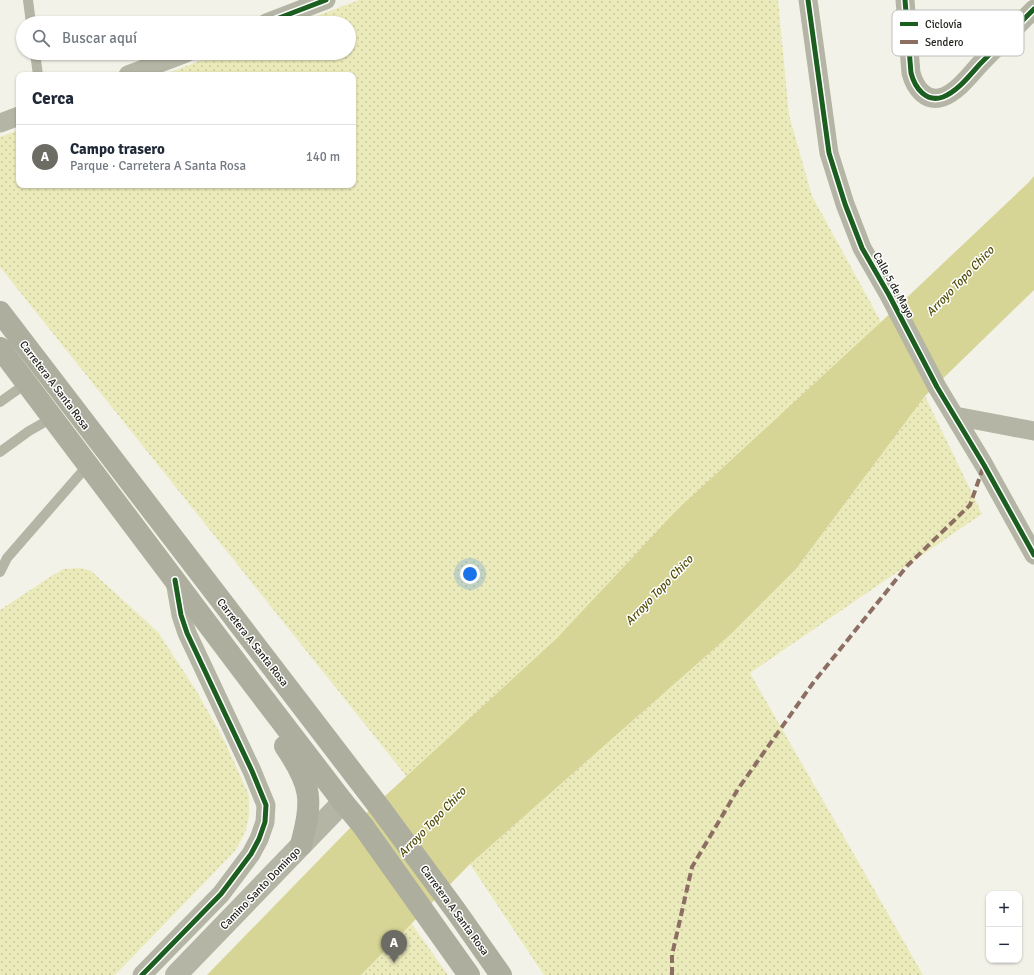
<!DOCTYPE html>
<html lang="es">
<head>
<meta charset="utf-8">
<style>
	body { margin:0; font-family:Signika,sans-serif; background:#f2f2f3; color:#1f2937 }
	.controls { position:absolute; right:12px; bottom:12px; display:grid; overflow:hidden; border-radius:8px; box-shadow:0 1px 3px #0004 }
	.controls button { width:36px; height:36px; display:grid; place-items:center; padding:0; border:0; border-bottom:1px solid #e0e1e3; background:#fff; color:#1f2937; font:20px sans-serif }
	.you { position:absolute; left:470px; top:574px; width:14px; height:14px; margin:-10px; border:3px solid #fff; border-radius:50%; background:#1a73e8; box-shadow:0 0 0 6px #1a73e833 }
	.badge { display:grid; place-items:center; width:26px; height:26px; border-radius:50%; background:#6c6c65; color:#fff; font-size:13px; font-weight:700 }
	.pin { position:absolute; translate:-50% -33px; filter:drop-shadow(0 1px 2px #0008) }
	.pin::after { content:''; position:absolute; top:21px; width:14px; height:12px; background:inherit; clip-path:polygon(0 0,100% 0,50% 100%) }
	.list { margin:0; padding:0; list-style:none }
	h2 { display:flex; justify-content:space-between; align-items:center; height:52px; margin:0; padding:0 16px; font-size:17px }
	h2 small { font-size:13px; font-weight:400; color:#747a83 }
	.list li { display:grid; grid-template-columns:26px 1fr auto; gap:12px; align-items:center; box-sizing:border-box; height:64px; padding:0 16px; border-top:1px solid #e0e1e3 }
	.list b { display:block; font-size:15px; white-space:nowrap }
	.list p { margin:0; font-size:13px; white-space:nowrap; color:#747a83 }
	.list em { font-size:13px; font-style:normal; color:#747a83 }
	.icon { flex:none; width:22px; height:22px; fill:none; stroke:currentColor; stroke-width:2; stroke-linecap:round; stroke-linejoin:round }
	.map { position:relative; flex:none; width:1034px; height:975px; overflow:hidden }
	.search { position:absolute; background:#fff; box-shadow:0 1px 3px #0004; left:16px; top:16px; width:340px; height:44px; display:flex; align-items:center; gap:10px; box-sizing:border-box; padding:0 14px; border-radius:22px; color:#747a83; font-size:15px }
	.panel { position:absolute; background:#fff; box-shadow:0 1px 3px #0004; left:16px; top:72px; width:340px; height:116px; border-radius:8px }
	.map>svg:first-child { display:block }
	.grass { fill:url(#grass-dots) }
	.water { fill:#d7d595 }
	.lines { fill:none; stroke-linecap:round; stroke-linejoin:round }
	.service { stroke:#b5b5a5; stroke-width:10 }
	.minor { stroke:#b5b5a5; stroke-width:19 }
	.tertiary { stroke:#b5b5a5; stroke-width:22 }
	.primary { stroke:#aeae9e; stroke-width:22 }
	.quiet { stroke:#8d6e63; stroke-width:4; stroke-dasharray:8 4; stroke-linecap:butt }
	.cycleway-casing { stroke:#fff; stroke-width:8 }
	.cycleway { stroke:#1b5e20; stroke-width:5 }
	.labels { text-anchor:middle; stroke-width:3; stroke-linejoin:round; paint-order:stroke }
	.street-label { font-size:11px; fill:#24241e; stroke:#fff }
	.water-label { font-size:12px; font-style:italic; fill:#4f4c04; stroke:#fff }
	.key { fill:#fff; stroke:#bdbdbc; stroke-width:1 }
	.key-label { font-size:11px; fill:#24241e }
</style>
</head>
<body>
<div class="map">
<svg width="1034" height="975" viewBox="0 0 1034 975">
	<defs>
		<pattern id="grass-dots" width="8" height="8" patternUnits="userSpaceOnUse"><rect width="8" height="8" fill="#ebeabb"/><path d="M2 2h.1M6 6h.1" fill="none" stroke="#c9c9a0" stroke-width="1.8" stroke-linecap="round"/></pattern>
	</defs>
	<rect width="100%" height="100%" fill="#f2f2e9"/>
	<!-- grass -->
	<path class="grass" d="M359,0H778L789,115L812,196L881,322L557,638L407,777L0,267V137L19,130V185H353V75H163L220,53H349V23H298Z
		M925,396L982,514L750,673L923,975H544L470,864L731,634L796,569Z
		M80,568L91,571L158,632L197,692L224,740L249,795V816L245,833L235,851L115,975H0V610L50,577L63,569Z
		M411,923L448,975H361Z"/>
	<!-- water -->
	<path class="water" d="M1034,176V290L925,396L796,569L731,634L470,864L361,975H207L348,830L557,638L677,510L881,322L1028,183Z"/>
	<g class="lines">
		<!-- service -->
		<path class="service" d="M28,0L31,23
			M35,53L38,75
			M0,402L27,383
			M0,452L29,431L52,418
			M0,572L7,558L88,465"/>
		<!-- minor -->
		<path class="minor" d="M808,0L829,153L845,204L862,248L889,295L937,387L984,465L1034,555
			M905,0L911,73C915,88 926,103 943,97C958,91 969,76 980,64C998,46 1016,27 1034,9
			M266,23L326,0
			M128,75L186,53
			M0,123L19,116
			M955,416L1034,431
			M142,975L221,894L251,854L259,839L265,822L266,805L252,771L187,633L181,615L175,581"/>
		<!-- tertiary -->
		<path class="tertiary" d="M176,975L343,802"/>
		<!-- primary -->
		<path class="primary" d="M0,312L380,808L456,911L501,975
			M0,348L249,679L343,802L363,826L469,975
			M285,746C312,786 313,799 301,845"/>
		<!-- quiet -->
		<path class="quiet" d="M672,975V955L692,867L738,789L813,683L907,566L970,505L984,465"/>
		<!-- cycleway casing -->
		<g class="cycleway-casing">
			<path id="cycleway" d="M808,0L829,153L845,204L862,248L889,295L937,387L984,465L1034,555
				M905,0L911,73C915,88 926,103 943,97C958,91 969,76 980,64C998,46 1016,27 1034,9
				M266,23L326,0
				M142,975L221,894L251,854L259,839L265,822L266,805L252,771L187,633L181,615L175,580"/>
		</g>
		<!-- cycleway -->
		<use href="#cycleway" class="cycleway"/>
	</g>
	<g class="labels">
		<!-- street labels -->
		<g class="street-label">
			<text transform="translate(894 285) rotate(61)" y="4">Calle 5 de Mayo</text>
			<text transform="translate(55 385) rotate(53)" y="4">Carretera A Santa Rosa</text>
			<text transform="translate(253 642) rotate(52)" y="4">Carretera A Santa Rosa</text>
			<text transform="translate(260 888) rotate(-46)" y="4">Camino Santo Domingo</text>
			<text transform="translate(455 910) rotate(54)" y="4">Carretera A Santa Rosa</text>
		</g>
		<!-- water labels -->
		<g class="water-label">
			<text transform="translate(960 281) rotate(-46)" y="4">Arroyo Topo Chico</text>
			<text transform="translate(659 590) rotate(-46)" y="4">Arroyo Topo Chico</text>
			<text transform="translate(432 822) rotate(-46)" y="4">Arroyo Topo Chico</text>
		</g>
	</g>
	<!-- legend -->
	<rect x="892" y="10" width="132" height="46" rx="6" class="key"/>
	<rect x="900" y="22" width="18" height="4" fill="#1b5e20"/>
	<rect x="900" y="40" width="18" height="4" fill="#8d6e63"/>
	<g class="key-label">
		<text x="925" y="28">Ciclovía</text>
		<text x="925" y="46">Sendero</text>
	</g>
</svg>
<div class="controls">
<button>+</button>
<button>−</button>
</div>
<div class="you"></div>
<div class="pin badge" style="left:394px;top:963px">A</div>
<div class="search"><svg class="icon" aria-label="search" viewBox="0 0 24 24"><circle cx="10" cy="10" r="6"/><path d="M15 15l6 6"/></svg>Buscar aquí</div>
<section class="panel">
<h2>Cerca<small></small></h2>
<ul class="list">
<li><span class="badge">A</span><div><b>Campo trasero</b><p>Parque · Carretera A Santa Rosa</p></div><em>140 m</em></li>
</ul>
</section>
</div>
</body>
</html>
